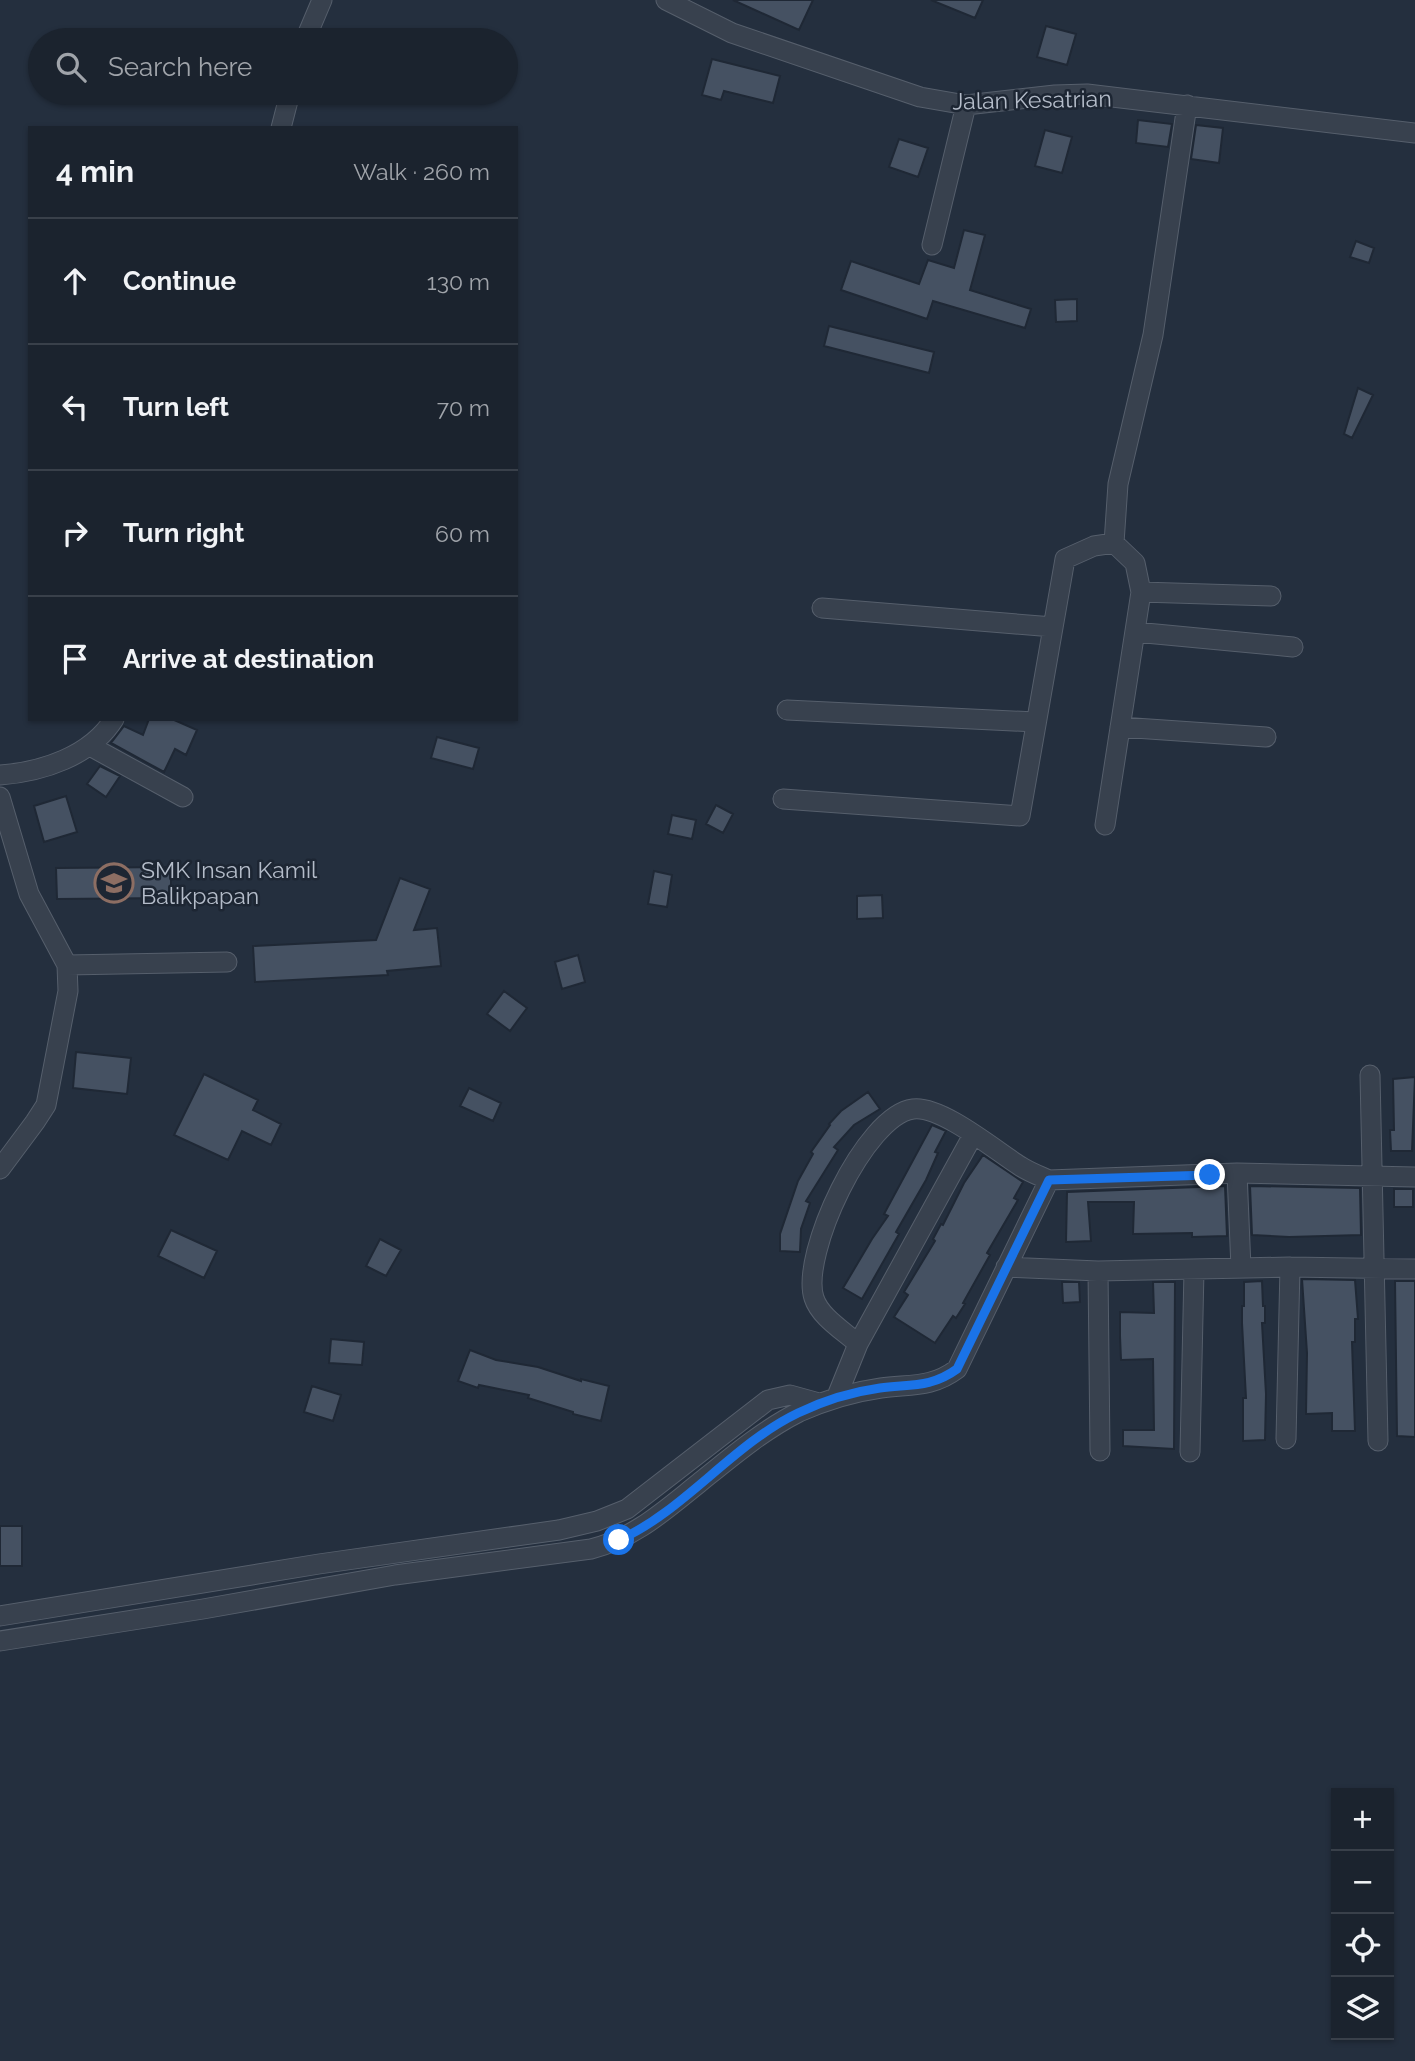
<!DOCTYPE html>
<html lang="en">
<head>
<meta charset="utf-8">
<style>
	body { margin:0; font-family:Raleway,sans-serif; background:#242b36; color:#f1f3f6 }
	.controls { position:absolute; right:21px; bottom:21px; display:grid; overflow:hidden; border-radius:0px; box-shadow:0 2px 5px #0004 }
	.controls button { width:63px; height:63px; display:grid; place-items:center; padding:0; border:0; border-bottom:2px solid #39404a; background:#1b232e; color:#f1f3f6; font:35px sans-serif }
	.stop { position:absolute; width:21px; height:21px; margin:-16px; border:5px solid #1a73e8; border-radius:50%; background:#fff }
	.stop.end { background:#1a73e8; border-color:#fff; box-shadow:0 2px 7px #0008 }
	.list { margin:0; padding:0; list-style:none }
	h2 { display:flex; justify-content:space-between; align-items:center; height:91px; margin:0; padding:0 28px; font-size:30px }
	h2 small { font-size:23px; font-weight:400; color:#a0a4aa }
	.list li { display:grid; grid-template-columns:46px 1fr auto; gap:21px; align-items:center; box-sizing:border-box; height:126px; padding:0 28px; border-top:2px solid #39404a }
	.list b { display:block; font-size:26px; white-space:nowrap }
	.list em { font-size:23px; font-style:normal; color:#a0a4aa }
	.icon { flex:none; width:38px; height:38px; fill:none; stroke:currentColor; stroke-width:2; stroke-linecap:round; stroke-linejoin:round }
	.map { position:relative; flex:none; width:1415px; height:2061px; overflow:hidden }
	.search { position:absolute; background:#1b232e; box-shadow:0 2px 5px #0004; left:28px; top:28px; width:490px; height:77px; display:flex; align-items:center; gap:18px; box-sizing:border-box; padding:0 24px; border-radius:38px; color:#a0a4aa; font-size:26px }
	.panel { position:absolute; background:#1b232e; box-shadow:0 2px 5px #0004; left:28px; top:126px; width:490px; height:595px; border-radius:0px }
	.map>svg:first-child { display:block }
	.building { fill:#455162; stroke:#1f2835; stroke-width:2 }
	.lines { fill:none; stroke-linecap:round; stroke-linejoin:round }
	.street-casing { stroke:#565f6c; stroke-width:21 }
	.street { stroke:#38414e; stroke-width:19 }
	.route { stroke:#1a73e8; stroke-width:9 }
	.labels { text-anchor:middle; stroke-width:5; stroke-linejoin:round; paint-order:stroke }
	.street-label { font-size:23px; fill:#b4bcc9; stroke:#1d2633 }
	.poi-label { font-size:23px; fill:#b4bcc9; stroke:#1d2633; text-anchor:start }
</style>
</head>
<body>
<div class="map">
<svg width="1415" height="2061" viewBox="0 0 1415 2061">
	<rect width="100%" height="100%" fill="#242f3e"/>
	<!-- building -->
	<path class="building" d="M733,0H813L799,30Z
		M931,0H983L975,18Z
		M1046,26L1076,34L1067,65L1037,57Z
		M712,59L780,76L773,103L724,91L721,100L702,95Z
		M1138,120L1172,124L1168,147L1136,143Z
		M1196,125L1223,128L1219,163L1191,159Z
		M1045,130L1072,137L1062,173L1035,166Z
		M899,139L928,148L918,177L889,167Z
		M964,230L985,235L970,290L1031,309L1025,328L933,301L927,319L841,290L851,261L919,284L928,260L954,268Z
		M1356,241L1374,248L1369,263L1350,257Z
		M1077,299V321L1056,322L1055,300Z
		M829,326L934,352L929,373L824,346Z
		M1358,388L1373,395L1352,438L1344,434Z
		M149,719H172L197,730L186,755L175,749L164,772L111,743L124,726L143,735Z
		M437,737L479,748L473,769L431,758Z
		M100,766L120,776L106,797L87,784Z
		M66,796L77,832L44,842L34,806Z
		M716,805L733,814L723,833L706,824Z
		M672,815L696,820L692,839L668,834Z
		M171,867V898L57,899L56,868Z
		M654,871L672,875L667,907L648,904Z
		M400,878L430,889L414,930L437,928L441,966L387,971L388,975L255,982L253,946L376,940Z
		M882,895L883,918L857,919V896Z
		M578,955L585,982L562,989L555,962Z
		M504,991L527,1008L510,1031L487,1014Z
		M76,1052L131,1058L127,1094L73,1088Z
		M204,1074L258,1100L253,1110L281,1124L271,1145L242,1131L228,1160L174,1135Z
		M1415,1077L1412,1151H1391L1390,1130H1394L1393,1079Z
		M469,1088L501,1103L493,1121L460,1106Z
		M868,1092L880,1109L854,1125L834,1147L838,1150L806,1201L810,1203L801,1229L800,1252L780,1251V1234L798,1181L813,1154L811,1152L830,1125L829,1124L841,1111Z
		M932,1125L946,1131L935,1152L938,1153L926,1180L896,1232L899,1234L862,1299L843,1288L872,1239L888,1216L884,1214Z
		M983,1155L1023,1182L1014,1198L1018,1200L987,1253L990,1255L963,1303L965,1304L956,1318L953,1316L935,1343L894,1317L908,1295L904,1292L935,1241L933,1239L941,1224L943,1225L964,1183Z
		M1225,1186L1227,1236L1192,1237V1233L1133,1234L1134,1202H1088L1091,1241L1066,1242L1067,1192Z
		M1250,1186L1360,1188L1361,1235L1289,1237L1252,1235Z
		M1394,1189H1413V1207H1394Z
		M171,1230L217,1251L204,1278L158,1256Z
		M380,1239L401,1250L386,1276L366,1266Z
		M1302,1279L1355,1280L1358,1319H1355V1342H1352L1355,1431H1332V1413L1306,1414L1307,1353Z
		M1262,1281L1263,1306H1265V1323H1262L1266,1394L1265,1440L1243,1441V1398H1246L1242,1323V1306H1244V1282Z
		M1395,1281H1415V1437L1397,1436Z
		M1062,1282H1079L1080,1302L1063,1303Z
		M1153,1282H1175L1174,1449L1123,1446V1430H1154L1153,1359L1121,1360L1120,1336V1312L1154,1313Z
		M331,1339L364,1342L362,1365L329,1363Z
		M470,1350L496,1360L538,1367L581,1381V1379L609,1386L601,1421L573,1414V1412L528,1398L529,1395L479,1385L478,1388L458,1381Z
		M312,1386L341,1395L333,1421L304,1412Z
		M0,1526H22V1566H0Z"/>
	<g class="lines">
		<!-- street casing -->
		<g class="street-casing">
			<path id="street" d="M666,0L732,33L920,97L966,105L1055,95L1087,94L1415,133
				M305,40L322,0
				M281,128L290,93
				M932,245L966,105
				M1141,592L1271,596
				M822,608L1053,627
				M1135,632L1293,647
				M787,710L1035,722
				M1120,727L1266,737
				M90,746L183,797
				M0,775C42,772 91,756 114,719
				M0,797L29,894L67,965L227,962
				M783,799L1020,816L1065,559L1094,546L1114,543L1118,484L1153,335L1187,105
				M1105,825L1141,592L1135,563L1114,543
				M1370,1075L1378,1441
				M0,1169L35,1122L46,1105L68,991L67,965
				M1237,1173L1415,1177
				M1006,1267L1098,1271L1290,1267L1415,1269
				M1098,1271L1100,1451
				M858,1344C844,1331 820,1317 814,1298C800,1255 865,1115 913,1109C941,1105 996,1151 1020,1166C1029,1172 1040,1176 1049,1180L1237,1173L1241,1268
				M837,1396L858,1344L973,1135
				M1286,1439L1290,1267
				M1190,1452L1194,1270
				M0,1616L319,1564L559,1530L597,1521L627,1509L768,1400L790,1395L819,1403
				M0,1641L203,1609L395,1575L591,1549C635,1538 665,1510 699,1483C730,1458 763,1430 799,1412C826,1400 852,1392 881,1388C910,1384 932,1388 957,1369L1049,1180"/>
		</g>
		<!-- street -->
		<use href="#street" class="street"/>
	</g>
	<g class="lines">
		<!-- route -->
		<path class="route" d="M619,1540C684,1511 733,1444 798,1413C825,1400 851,1392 880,1388C910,1384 931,1388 957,1369L1049,1180L1210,1175"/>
	</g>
	<!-- icons -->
	<defs>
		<g id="school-ring" transform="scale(2.0125)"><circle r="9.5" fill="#1d2633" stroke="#8d6e63" stroke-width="1.5"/><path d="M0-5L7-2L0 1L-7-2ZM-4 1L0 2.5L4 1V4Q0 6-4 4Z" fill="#8d6e63"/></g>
	</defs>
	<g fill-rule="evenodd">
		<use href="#school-ring" x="114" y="883"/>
	</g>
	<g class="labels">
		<!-- street labels -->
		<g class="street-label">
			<text transform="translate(1032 100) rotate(-1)" y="8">Jalan Kesatrian</text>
		</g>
		<!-- poi labels -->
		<g class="poi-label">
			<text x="141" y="878">SMK Insan Kamil<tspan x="141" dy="26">Balikpapan</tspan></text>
		</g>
	</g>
</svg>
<div class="controls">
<button>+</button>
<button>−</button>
<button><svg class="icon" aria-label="locate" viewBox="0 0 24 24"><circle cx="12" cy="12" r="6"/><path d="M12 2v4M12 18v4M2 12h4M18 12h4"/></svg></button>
<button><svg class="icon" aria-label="layers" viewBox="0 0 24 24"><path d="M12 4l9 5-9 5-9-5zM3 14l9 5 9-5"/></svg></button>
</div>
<div class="stop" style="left:619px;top:1540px"></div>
<div class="stop end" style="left:1210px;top:1175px"></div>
<div class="search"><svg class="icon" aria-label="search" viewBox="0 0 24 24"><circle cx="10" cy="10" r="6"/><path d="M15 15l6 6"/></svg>Search here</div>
<section class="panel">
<h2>4 min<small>Walk · 260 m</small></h2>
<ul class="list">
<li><svg class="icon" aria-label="ahead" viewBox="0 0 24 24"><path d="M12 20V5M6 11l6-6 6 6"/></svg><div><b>Continue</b></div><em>130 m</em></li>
<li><svg class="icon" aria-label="left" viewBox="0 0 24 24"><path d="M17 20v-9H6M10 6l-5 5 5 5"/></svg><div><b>Turn left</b></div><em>70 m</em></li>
<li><svg class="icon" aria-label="right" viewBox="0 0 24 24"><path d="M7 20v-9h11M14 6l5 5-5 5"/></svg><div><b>Turn right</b></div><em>60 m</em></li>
<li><svg class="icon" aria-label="arrive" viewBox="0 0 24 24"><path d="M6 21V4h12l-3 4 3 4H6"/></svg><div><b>Arrive at destination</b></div></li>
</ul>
</section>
</div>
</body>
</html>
